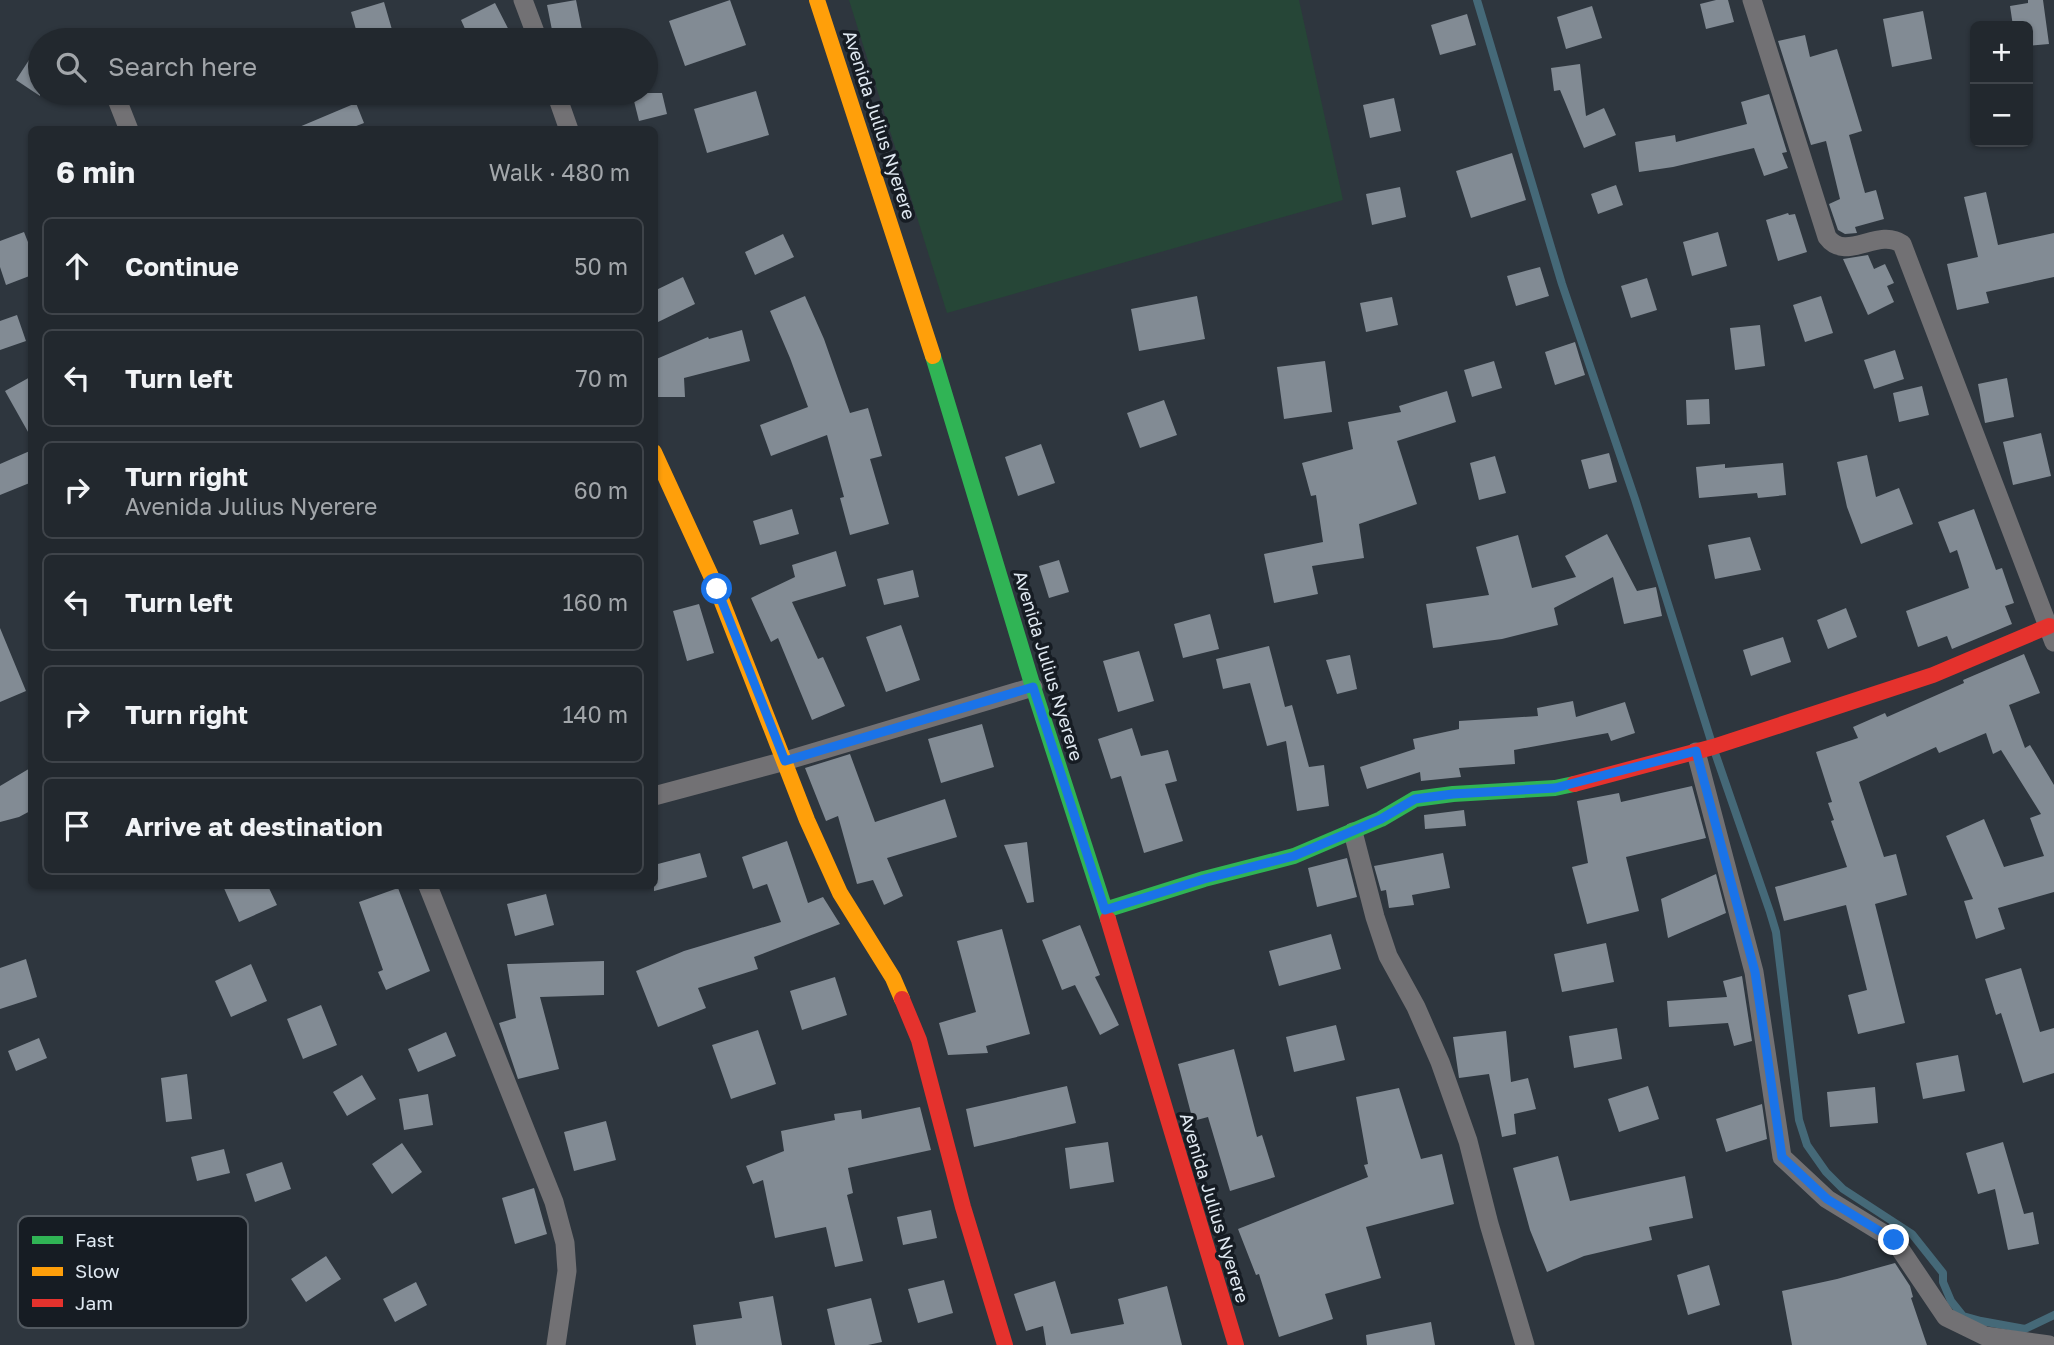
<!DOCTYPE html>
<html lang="en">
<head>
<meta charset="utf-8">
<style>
	body { margin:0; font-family:"Golos Text",sans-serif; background:#2e343a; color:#f1f3f6 }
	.controls { position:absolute; right:21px; top:21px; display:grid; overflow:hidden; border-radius:10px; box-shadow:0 2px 5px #0004 }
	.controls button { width:63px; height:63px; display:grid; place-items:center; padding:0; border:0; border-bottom:2px solid #3f444a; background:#22282e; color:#f1f3f6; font:35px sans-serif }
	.stop { position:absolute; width:21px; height:21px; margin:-16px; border:5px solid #1a73e8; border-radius:50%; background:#fff }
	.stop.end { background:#1a73e8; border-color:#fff; box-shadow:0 2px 7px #0008 }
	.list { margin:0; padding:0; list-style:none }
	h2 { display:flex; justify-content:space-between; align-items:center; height:91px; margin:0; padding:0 28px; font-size:30px }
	h2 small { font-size:23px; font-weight:400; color:#a2a6aa }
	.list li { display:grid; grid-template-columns:46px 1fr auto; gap:21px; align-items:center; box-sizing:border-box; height:98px; margin:0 14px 14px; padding:0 14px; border:2px solid #3f444a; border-radius:10px }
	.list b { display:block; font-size:26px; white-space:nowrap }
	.list p { margin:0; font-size:23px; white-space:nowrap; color:#a2a6aa }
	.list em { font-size:23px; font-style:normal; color:#a2a6aa }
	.icon { flex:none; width:38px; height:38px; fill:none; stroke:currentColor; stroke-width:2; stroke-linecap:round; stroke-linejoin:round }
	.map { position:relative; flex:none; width:2054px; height:1345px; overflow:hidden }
	.search { position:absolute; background:#22282e; box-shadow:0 2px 5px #0004; left:28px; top:28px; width:630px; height:77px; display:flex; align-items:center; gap:18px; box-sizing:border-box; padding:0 24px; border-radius:38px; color:#a2a6aa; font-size:26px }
	.panel { position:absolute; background:#22282e; box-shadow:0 2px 5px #0004; left:28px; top:126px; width:630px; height:763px; border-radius:10px }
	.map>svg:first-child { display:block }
	.green { fill:#264637 }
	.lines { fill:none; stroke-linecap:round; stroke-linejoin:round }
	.stream { stroke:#456978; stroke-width:8 }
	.building { fill:#828b94 }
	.street { stroke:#727174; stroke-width:19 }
	.fast { stroke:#30b455; stroke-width:16 }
	.slow { stroke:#ff9f0a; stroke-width:16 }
	.jam { stroke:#e5322d; stroke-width:16 }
	.route { stroke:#1a73e8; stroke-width:9 }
	.labels { text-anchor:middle; stroke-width:7; stroke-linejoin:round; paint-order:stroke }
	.street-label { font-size:18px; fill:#e0e9f2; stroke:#161c23 }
	.key { fill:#161c23; stroke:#535a61; stroke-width:2 }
	.key-label { font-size:19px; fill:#e0e9f2 }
</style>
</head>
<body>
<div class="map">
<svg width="2054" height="1345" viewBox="0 0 2054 1345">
	<rect width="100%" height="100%" fill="#2e363e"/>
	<!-- green -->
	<path class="green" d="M849,0H1299L1343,200L947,313Z"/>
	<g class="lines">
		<!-- stream -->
		<path class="stream" d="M1477,0L1562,284L1635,499L1713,747L1770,912L1776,932L1799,1120L1807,1145L1826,1172L1843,1189L1912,1234L1943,1273V1282L1951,1301L1963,1316L1981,1321L2025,1329L2054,1315"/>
	</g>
	<!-- building -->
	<path class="building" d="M576,0L584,40H554L547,5Z
		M730,0L746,45L685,66L669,21Z
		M1716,0H1728L1734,22L1706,29L1700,4Z
		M2028,0H2043L2049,44L2028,46V26H2013L2010,6L2028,3Z
		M384,2L395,40H359L351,12Z
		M495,3L514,40H470L461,20Z
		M1592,6L1602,38L1566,49L1557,17Z
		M1923,11L1932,59L1892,67L1883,19Z
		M1467,14L1476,45L1440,55L1431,25Z
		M1805,35L1810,57L1837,49L1862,131L1849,135L1865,193L1876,190L1884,219L1855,227L1857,233L1845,234L1838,230L1829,204L1840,199L1826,141L1811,145L1778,41Z
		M40,43V96L16,80Z
		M1580,64L1586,116L1604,108L1616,135L1584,148L1560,90L1554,91L1551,68Z
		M756,91L769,135L707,153L694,109Z
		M632,93H662L667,114L639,121Z
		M1769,94L1787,152L1782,153L1788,168L1764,176L1754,148L1673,167L1639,172L1635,142L1675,135L1676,142L1747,124L1741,102Z
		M1394,98L1401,131L1370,138L1363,105Z
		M356,103L364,123L346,130H292Z
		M1512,153L1526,200L1471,218L1456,171Z
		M1616,185L1623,205L1598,214L1591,194Z
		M1400,187L1406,217L1372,225L1366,194Z
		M1986,192L1998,245L2054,233V277L1986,292L1989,303L1957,310L1947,264L1978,257L1964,197Z
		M1788,213L1789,215L1795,214L1807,252L1778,261L1766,220Z
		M24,232L32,252V275L6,285L0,267V241Z
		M1718,232L1727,266L1692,276L1683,242Z
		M783,234L794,257L755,275L745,252Z
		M1868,255L1874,269L1885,264L1894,283L1887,286L1894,302L1868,315L1843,259Z
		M1540,267L1549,296L1516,306L1507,276Z
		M683,277L695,304L654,324V291Z
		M1647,278L1657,310L1631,318L1621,286Z
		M805,296L824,339L850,413L868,408L882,456L870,459L889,524L850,535L840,498L844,497L827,435L771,456L760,425L808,407L790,358L770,311Z
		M1197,296L1205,339L1139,351L1131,309Z
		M1821,296L1833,333L1805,342L1793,305Z
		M1392,297L1398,325L1366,332L1360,303Z
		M17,315L26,341L0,350V321Z
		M1760,325L1765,366L1735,370L1730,328Z
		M742,330L750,361L684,378L685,397H654V360L708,337L709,339Z
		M1575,342L1585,375L1555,385L1545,352Z
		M1895,350L1904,379L1874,389L1864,360Z
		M1325,361L1332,412L1284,419L1277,367Z
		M1494,361L1502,388L1472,397L1464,370Z
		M32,376V439L5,391Z
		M2007,378L2014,417L1985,423L1978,384Z
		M1922,386L1929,415L1899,422L1893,393Z
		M1447,391L1456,422L1397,441L1417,504L1359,524L1364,558L1312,566L1318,594L1274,603L1264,554L1323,542L1316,495L1311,496L1302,463L1353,449L1348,422L1401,412L1399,406Z
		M1709,399L1710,424L1687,425L1686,400Z
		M1164,400L1177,435L1140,448L1127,413Z
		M2041,433L2051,476L2013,485L2003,442Z
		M1041,444L1055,483L1018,496L1005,457Z
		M32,450V482L0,495V464Z
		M1609,453L1617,482L1589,489L1581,460Z
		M1867,455L1876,497L1899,488L1913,524L1861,544L1847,507L1837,462Z
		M1495,456L1506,493L1479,500L1470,463Z
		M1783,463L1786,495L1758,498L1757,493L1699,498L1696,467L1725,464V468Z
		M792,509L799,534L760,545L753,521Z
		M1974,509L1996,570L2002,568L2014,603L2005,606L2012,624L1952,649L1947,636L1918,647L1906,611L1969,588L1957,550L1950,553L1938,522Z
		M1607,534L1637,591L1656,587L1662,616L1624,624L1613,577L1554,608L1558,625L1502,639L1433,648L1426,604L1489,595L1476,547L1518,535L1532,588L1576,577L1565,556Z
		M1750,537L1761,570L1715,579L1708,545Z
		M836,551L846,586L792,602L818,659L823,657L845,706L812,720L778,638L771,642L751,598L795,577L792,565Z
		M1059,560L1069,592L1049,598L1039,566Z
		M913,570L919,597L884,605L877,579Z
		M699,604L714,653L687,661L673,611Z
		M1846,608L1857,637L1828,649L1817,620Z
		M1210,614L1219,649L1183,658L1174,624Z
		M901,625L920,680L886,692L866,637Z
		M0,628L26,691L0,702Z
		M1783,637L1791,662L1751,676L1743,650Z
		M1269,646L1285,707L1292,705L1309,767L1324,765L1329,806L1297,811L1286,741L1267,746L1250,683L1223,689L1216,659Z
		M1139,651L1154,701L1118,712L1103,661Z
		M2024,654L2040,693L2009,705L2025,748L2030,745L2054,785V892L1998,908L2005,929L1976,939L1964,901L1973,899L1946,836L1984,819L2004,867L2044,856L2030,818L2041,814L2001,750L1993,754L1986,733L1939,753L1936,747L1859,782L1884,857L1896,854L1907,895L1875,904L1905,1023L1858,1034L1848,995L1867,990L1846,905L1784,921L1775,887L1847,867L1831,821L1834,820L1828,803L1832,802L1816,752L1858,738L1853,727L1885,713L1887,717L1964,683L1963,680Z
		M1350,655L1357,689L1337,694L1326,660Z
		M1573,701L1576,717L1625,702L1635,733L1611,741L1608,733L1514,750L1515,764L1459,768L1461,777L1421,781L1420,772L1367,789L1360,767L1415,749L1413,739L1459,729V721L1538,716L1537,708Z
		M982,724L994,767L941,783L928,739Z
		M1132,728L1141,756L1168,750L1177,781L1165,784L1183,841L1144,853L1121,776L1111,779L1098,739Z
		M850,754L875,822L945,799L957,837L887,858L903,896L884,905L873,880L857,884L838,816L826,821L805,768Z
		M32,767V810L19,817L0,822V786Z
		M1692,786L1706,838L1626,857L1639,911L1587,924L1572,867L1588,863L1577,801L1619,793L1621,802Z
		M1464,810L1466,826L1425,829L1424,815Z
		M787,841L808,903L823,897L840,924L754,957L758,969L698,988L706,1008L658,1027L636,971L684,951L781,922L767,884L753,889L742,857Z
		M1027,842L1034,902L1027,903L1004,845Z
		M700,853L707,877L654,891V865Z
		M1443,853L1450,888L1412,895L1414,905L1389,908L1386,890L1381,891L1374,866Z
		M1347,858L1357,897L1317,907L1308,868Z
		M1716,874L1726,913L1668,938L1661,899Z
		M223,886H268L277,905L239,922Z
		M398,888L430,971L386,990L378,972L383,970L359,902Z
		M546,894L554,925L515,936L507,904Z
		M1080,925L1100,975L1095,977L1119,1025L1100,1035L1075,985L1062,990L1042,940Z
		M1002,929L1030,1034L986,1046L988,1053L948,1055L939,1023L976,1012L957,941Z
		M1331,934L1341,969L1279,986L1269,951Z
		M1606,943L1614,982L1562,992L1554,954Z
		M26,959L37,997L0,1009V968Z
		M604,961V995L540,997L559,1069L518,1079L499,1023L516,1018L507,964Z
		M251,964L267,1001L231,1017L215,981Z
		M2021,968L2040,1032L2054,1028V1073L2023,1083L2001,1013L1996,1015L1985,979Z
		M1742,976L1752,1041L1734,1046L1728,1023L1669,1027L1667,1001L1727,997L1723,981Z
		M835,977L847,1015L802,1030L790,991Z
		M321,1005L337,1045L303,1059L287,1019Z
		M1336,1025L1345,1060L1294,1072L1286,1037Z
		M1617,1028L1622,1059L1574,1068L1569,1036Z
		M758,1030L776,1084L731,1099L712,1045Z
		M1506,1031L1511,1082L1528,1078L1536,1109L1514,1114L1516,1134L1502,1137L1489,1074L1459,1078L1453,1037Z
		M446,1032L456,1056L418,1072L408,1049Z
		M39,1038L47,1058L16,1071L8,1051Z
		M1234,1049L1257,1137L1262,1135L1275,1177L1230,1191L1208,1117L1193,1121L1178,1064Z
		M1958,1055L1965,1091L1923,1099L1916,1063Z
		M187,1074L192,1119L166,1122L161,1078Z
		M362,1075L376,1099L347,1116L333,1092Z
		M1067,1086L1076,1123L974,1147L966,1109Z
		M1648,1086L1659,1119L1619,1132L1608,1099Z
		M1875,1087L1878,1123L1830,1127L1827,1092Z
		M1399,1088L1421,1159L1442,1154L1454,1204L1366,1227L1381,1278L1325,1294L1333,1319L1279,1337L1259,1274L1256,1275L1238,1229L1368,1177L1364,1165L1368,1164L1356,1097Z
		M428,1094L433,1125L404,1130L399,1099Z
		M1762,1104L1767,1139L1726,1152L1716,1119Z
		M920,1107L931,1150L848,1168L853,1193L847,1195L863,1261L835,1267L826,1227L775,1238L763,1180L753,1184L746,1166L784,1151L781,1131L835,1120L834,1114L861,1110L862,1119Z
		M606,1121L616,1160L574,1171L564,1132Z
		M1108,1142L1114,1182L1070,1189L1065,1148Z
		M2003,1142L2024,1214L2033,1212L2039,1244L2008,1250L1995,1189L1978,1194L1966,1153Z
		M402,1143L422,1172L392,1194L372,1164Z
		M224,1149L230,1173L197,1181L191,1157Z
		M1558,1156L1570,1201L1685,1176L1693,1218L1649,1227L1652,1240L1584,1256L1547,1272L1530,1230L1513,1168Z
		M282,1162L291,1189L255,1202L246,1174Z
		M534,1188L547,1234L515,1244L502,1198Z
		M931,1210L937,1238L903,1245L897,1217Z
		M326,1256L341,1279L306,1302L291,1279Z
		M1895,1263L1910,1286L1913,1297L1911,1298L1927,1345H1792L1782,1291L1837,1279Z
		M1709,1265L1720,1305L1688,1315L1677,1275Z
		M944,1280L953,1313L918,1323L908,1289Z
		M1055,1281L1071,1334L1124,1324L1118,1299L1167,1286L1182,1345H1046L1043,1326L1026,1331L1014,1294Z
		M416,1282L427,1305L395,1322L383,1299Z
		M773,1296L782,1345H696L693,1325L742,1318L739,1302Z
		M871,1298L882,1342L868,1345H835L827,1309Z
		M1431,1322L1435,1345H1367L1366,1335Z"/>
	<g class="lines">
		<!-- street -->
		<path class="street" d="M523,0L538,40
			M1752,0L1827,237C1846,263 1878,227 1902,244L2054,642
			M556,93L569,130
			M118,102L129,130
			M1696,752L1754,972L1782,1157L1827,1199L1894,1240L1946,1317L1985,1336L2049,1345
			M654,796L785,761L1033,687
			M1353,832L1375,917L1388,956L1416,1007L1440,1062L1468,1141L1489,1224L1525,1345
			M428,886L554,1202L565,1243L567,1271L556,1345"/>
		<!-- fast -->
		<path class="fast" d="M933,356L1033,687L1108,919
			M1105,910L1204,879L1294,856L1381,819L1415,799L1453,794L1555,788L1574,784"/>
		<!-- slow -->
		<path class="slow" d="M817,0L933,356
			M654,452L717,589L807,820L840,893L893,978L902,999"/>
		<!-- jam -->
		<path class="jam" d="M1574,784L1713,747L1933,675L2049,626
			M1108,919L1236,1345
			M902,999L919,1040L963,1207L1005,1345"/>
	</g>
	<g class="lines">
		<!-- route -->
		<path class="route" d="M717,589L785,761L1033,687L1105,910L1204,879L1294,856L1381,819L1415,799L1453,794L1555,788L1696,751L1755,972L1782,1157L1827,1199L1894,1240"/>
	</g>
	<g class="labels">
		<!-- street labels -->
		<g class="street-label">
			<text transform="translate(879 125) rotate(72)" y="6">Avenida Julius Nyerere</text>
			<text transform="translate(1048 666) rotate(73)" y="6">Avenida Julius Nyerere</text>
			<text transform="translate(1214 1208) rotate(73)" y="6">Avenida Julius Nyerere</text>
		</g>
	</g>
	<!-- legend -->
	<rect x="18" y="1216" width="230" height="112" rx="10" class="key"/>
	<rect x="32" y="1236" width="31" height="8" fill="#30b455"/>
	<rect x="32" y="1267" width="31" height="9" fill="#ff9f0a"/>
	<rect x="32" y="1299" width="31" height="8" fill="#e5322d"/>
	<g class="key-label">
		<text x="75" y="1247">Fast</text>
		<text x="75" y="1278">Slow</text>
		<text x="75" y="1310">Jam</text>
	</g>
</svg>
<div class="controls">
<button>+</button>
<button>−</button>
</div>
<div class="stop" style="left:717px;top:589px"></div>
<div class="stop end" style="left:1894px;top:1240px"></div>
<div class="search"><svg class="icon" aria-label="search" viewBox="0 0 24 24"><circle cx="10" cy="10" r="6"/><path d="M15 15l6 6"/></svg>Search here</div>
<section class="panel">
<h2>6 min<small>Walk · 480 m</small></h2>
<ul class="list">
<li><svg class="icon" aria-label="ahead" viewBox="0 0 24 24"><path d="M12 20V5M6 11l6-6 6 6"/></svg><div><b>Continue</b></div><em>50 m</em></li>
<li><svg class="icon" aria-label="left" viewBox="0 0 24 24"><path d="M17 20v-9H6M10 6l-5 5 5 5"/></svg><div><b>Turn left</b></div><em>70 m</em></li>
<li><svg class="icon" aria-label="right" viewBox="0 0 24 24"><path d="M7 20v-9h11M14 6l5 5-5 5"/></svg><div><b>Turn right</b><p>Avenida Julius Nyerere</p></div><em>60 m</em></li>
<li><svg class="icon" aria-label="left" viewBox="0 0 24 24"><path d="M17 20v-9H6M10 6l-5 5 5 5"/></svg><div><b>Turn left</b></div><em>160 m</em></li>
<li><svg class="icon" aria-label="right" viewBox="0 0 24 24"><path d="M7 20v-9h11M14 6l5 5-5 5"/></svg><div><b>Turn right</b></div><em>140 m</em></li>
<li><svg class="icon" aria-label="arrive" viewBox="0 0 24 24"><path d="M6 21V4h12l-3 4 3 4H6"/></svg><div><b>Arrive at destination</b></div></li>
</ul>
</section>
</div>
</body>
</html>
